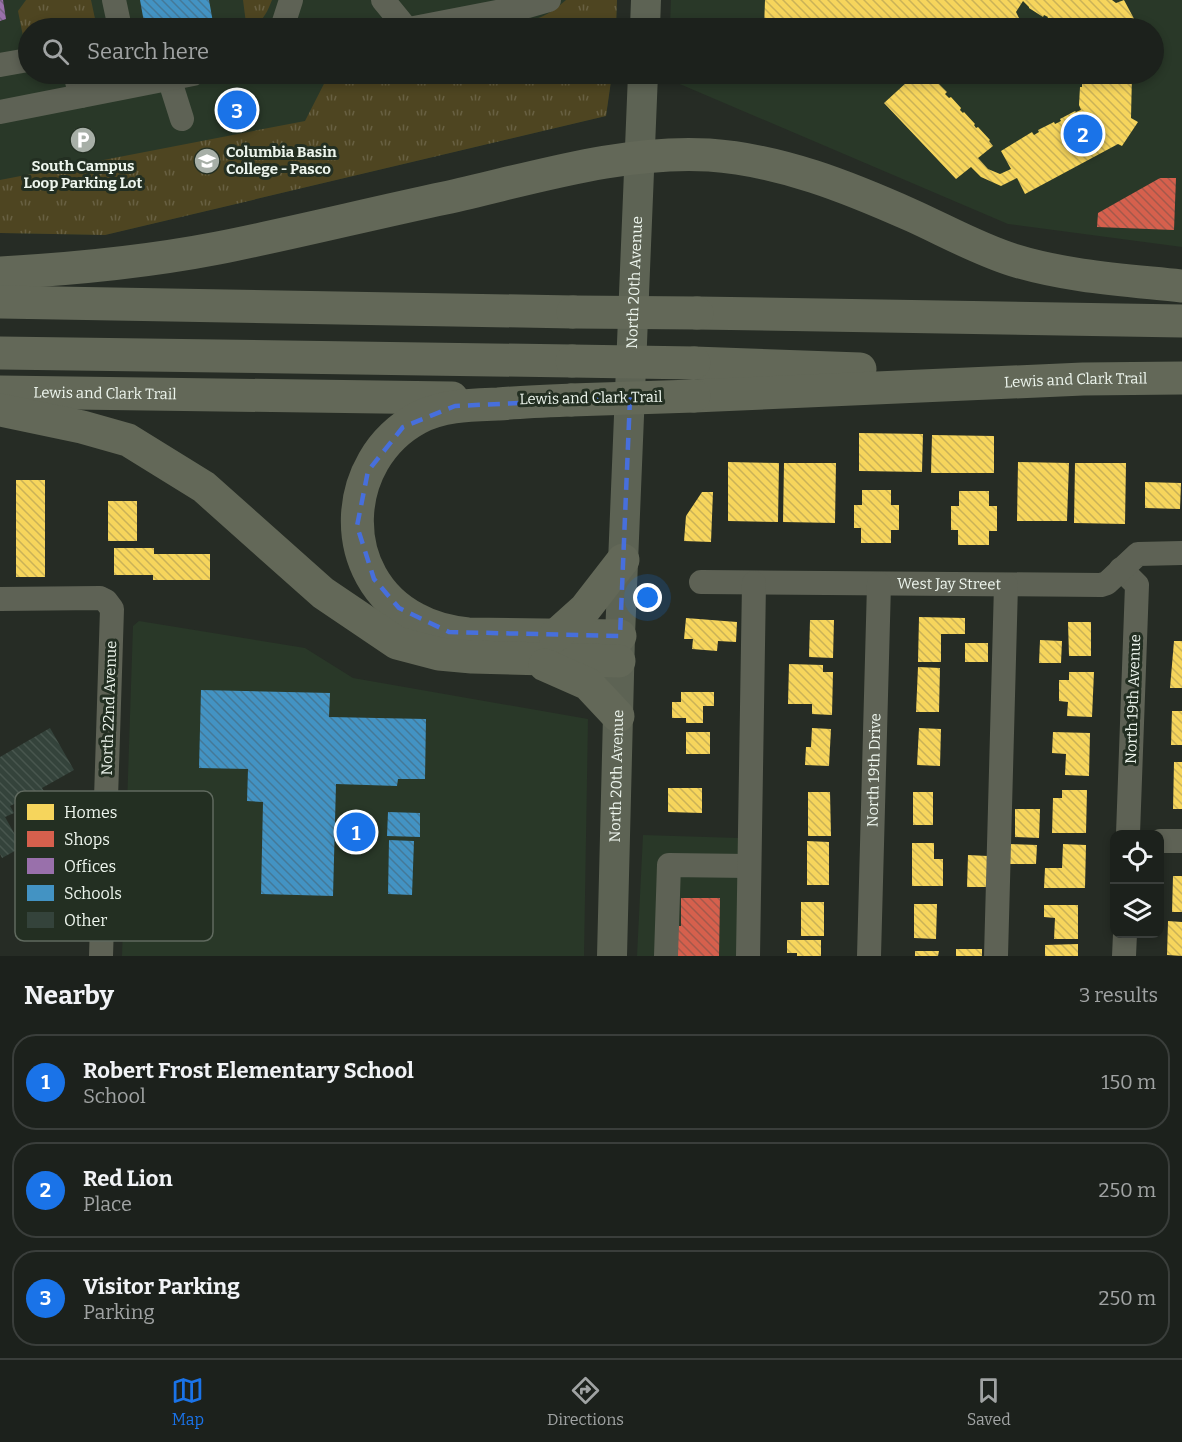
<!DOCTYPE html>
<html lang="en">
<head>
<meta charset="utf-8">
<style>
	body { margin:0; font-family:Bitter,serif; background:#292e29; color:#f1f3f6 }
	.controls { position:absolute; right:18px; bottom:18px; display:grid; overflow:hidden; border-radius:12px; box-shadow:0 3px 9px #0003 }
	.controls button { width:54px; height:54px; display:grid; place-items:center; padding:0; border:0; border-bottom:2px solid #3a3e3b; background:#1c211c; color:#f1f3f6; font:30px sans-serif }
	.you { position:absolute; left:648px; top:598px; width:21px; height:21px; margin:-15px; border:4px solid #fff; border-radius:50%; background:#1a73e8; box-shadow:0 0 0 9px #1a73e833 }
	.badge { display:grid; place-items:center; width:39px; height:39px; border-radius:50%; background:#1a73e8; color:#fff; font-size:20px; font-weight:700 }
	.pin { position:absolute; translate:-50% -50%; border:3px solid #fff; box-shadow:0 2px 6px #0006 }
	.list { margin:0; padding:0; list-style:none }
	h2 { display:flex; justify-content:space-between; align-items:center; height:78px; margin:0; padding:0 24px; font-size:26px }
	h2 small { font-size:20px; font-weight:400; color:#a0a3a3 }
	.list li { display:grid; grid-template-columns:39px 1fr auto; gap:18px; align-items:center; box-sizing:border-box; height:96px; margin:0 12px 12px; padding:0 12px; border:2px solid #3a3e3b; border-radius:24px }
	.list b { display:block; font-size:22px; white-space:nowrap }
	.list p { margin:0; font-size:20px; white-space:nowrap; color:#a0a3a3 }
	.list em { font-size:20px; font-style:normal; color:#a0a3a3 }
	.icon { flex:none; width:33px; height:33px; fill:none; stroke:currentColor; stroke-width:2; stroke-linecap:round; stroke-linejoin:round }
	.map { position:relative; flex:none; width:1182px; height:956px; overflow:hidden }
	.search { position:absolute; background:#1c211c; box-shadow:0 3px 9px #0003; left:18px; right:18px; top:18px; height:66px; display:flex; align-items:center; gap:15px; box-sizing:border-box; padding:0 21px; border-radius:33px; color:#a0a3a3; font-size:22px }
	.sheet { height:402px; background:#1c211c }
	nav { display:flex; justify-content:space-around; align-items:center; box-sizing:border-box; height:84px; border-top:2px solid #3a3e3b; background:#1c211c; font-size:16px; color:#a0a3a3 }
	nav a { display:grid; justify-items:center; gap:3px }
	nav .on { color:#1a73e8 }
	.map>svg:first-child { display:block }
	.built { fill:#293828 }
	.grass { fill:url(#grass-tufts) }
	.homes { fill:url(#homes-back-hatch) }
	.shops { fill:url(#shops-back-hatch) }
	.offices { fill:url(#offices-back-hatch) }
	.schools { fill:url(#schools-back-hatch) }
	.building { fill:url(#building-back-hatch) }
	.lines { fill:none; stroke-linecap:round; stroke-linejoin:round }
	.minor { stroke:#5e6255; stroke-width:24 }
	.major { stroke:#5d6354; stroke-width:30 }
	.highway { stroke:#636858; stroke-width:33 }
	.highway-bridge { stroke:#636858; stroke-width:33 }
	.marked { fill:none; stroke:#476fdc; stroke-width:4.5; stroke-dasharray:12 8; stroke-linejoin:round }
	.labels { text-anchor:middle; stroke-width:6; stroke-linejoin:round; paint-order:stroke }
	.poi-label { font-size:15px; font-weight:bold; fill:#edf5ed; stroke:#232f22; text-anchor:start }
	.street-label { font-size:15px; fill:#edf5ed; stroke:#232f22 }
	.key { fill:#232f22; stroke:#606a5f; stroke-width:1.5 }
	.key-label { font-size:16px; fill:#edf5ed }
</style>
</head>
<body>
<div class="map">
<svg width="1182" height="956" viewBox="0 0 1182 956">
	<defs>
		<pattern id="grass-tufts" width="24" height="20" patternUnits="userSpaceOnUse" patternTransform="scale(1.5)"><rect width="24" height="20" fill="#4e4521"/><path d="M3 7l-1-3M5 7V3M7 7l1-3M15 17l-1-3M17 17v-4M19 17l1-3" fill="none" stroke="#686042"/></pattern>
		<pattern id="homes-back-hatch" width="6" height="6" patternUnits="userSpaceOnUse" patternTransform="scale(1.5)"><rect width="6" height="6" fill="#f6d55c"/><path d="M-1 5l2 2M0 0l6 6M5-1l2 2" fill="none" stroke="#cab257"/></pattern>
		<pattern id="shops-back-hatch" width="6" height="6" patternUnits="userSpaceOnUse" patternTransform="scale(1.5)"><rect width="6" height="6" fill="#d6604d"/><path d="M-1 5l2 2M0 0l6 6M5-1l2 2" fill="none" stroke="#a4584b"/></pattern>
		<pattern id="offices-back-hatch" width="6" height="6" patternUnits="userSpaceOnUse" patternTransform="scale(1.5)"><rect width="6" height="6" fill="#9970ab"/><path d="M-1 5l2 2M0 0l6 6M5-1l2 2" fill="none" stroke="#786183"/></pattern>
		<pattern id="schools-back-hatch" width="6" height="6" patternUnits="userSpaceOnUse" patternTransform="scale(1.5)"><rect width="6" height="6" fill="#4393c3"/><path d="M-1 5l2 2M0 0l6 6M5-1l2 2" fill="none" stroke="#447998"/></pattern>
		<pattern id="building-back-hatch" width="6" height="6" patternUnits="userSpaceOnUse" patternTransform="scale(1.5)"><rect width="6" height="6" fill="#34433b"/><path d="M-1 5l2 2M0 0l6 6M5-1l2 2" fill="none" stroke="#48564e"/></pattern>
	</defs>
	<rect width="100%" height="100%" fill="#262c25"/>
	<!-- built -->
	<path class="built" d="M0,0H617L616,28H28V74H612L606,116L105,235L0,233Z
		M671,0H1182V247L1008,224L668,79L669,74H1154V28H670Z
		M139,621L305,648L353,678L588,719L584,956H122L133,626Z
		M643,835L739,838V956H637Z"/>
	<!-- grass -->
	<path class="grass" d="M26,0H91L97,28H85L83,23L60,28H28V35L23,36L18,11Z
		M243,0H272C267,12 262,27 246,23Z
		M566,0H617L616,28H492C524,22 541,23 566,0Z
		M329,74H612L606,116L105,235L0,233V180L305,121Z"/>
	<!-- homes -->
	<path class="homes" d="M765,0H1112L1116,3L1124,0L1139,28H1061L1047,19L1048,17L1044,15L1043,17L1029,8V7L1023,1L1016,12L1022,24L1019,28H937L935,25H933V28H764Z
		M896,74H909L914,80L921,74H926L935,82L936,81L947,92L945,94L949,98L951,97L961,108L960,110L963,113L964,112L975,124L974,125L976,128L978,127L990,140L989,141L993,146L978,158L988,169L1000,174L1011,169L1001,151L1032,132L1034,135L1039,132L1038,130L1054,122L1055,124L1061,121L1060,119L1075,111L1076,112L1081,110L1079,105L1080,87H1082V84H1080L1081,74H1132L1131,118L1138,122L1122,146L1118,144L1025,194L1017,178L1001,186L981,177L971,167L956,179L884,103L907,82Z
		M859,433L923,434L922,472L859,471Z
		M932,435L994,436V473H931Z
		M728,462L779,463L778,522L728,521Z
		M1018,462L1069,463L1067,521H1017Z
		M784,463H836L835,523L783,522Z
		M1075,463H1126L1125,524L1074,523Z
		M16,480H45V577H16Z
		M1145,482L1181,483L1180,509L1145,508Z
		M862,490H891V505H899V530H891V543H861V528H854V505H862Z
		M959,491H989V506H997V531H989V545H958V530H951V506H959Z
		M702,492H713L711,542L684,541L686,516Z
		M108,501H137V541H108Z
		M114,548H154V554H210V580H153V575H114Z
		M919,617L965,618V634H941V662H918Z
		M686,618L737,622L736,642L718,641L717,651L692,649L693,639H684Z
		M810,620H834L833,658L809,657Z
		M1068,622H1091V656H1069Z
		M1040,640L1062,641L1061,663H1039Z
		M1174,641H1182V688H1170Z
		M965,643H988V662H965Z
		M789,664L823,665V672H833L832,715L812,714V704H788Z
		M918,667L940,668L939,712H916Z
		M1069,672H1094L1092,717L1067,716L1068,702L1059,701V680H1069Z
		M681,692H714V706H703V723H686V718H672V702H681Z
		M1172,711H1182V745H1171Z
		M812,728L831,729L829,766L805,765L806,747H811Z
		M919,728L941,729L940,766L917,765Z
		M686,732H710V754H686Z
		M1053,732L1090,733L1089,776L1065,775L1066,754L1052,753Z
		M1174,762H1182V809H1173Z
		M668,788H702V813L668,812Z
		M1062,790H1087L1086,833H1052L1053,798H1062Z
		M808,792H830L831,836H808Z
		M913,792H933V825H913Z
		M1015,809H1040L1039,838L1015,837Z
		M807,841L829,842V885H807Z
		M912,843H934V859H943V886H912Z
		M1008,844L1037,845L1036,864H1007Z
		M1063,844L1086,845L1085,888H1044L1045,868H1062Z
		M968,855L988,856L987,887H967Z
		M1173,876H1182V912H1172Z
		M801,902H824V936H801Z
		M914,904H937L936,939L914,938Z
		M1044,905H1078V939H1054L1055,918L1044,917Z
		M1168,921L1182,922V956L1167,955Z
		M787,940H821V956H797V953H787Z
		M1078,944V956H1045V945Z
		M956,949H982V956H956Z
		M915,951H939L938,956H915Z"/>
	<!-- shops -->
	<path class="shops" d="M1160,178H1176L1174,230L1097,227L1098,213Z
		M681,898H720L719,956H674L675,926H681Z"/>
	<!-- offices -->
	<path class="offices" d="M0,0H3L6,19L0,21Z"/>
	<!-- schools -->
	<path class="schools" d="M140,0H209L214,28H145Z
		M201,690L330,693L329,717L426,719L425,779H398L397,786L336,784L333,896L261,894L263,802L247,801L248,769L199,768Z
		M388,812L420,813V837L387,836Z
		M389,840L414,841L412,895L388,894Z"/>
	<!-- building -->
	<path class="building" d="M50,728L74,770L42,788L45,793L23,806L20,801L10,806L14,813L5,817L22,847L2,858L0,854V757Z"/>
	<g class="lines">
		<!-- minor -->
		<g class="minor">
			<path d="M114,0L120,28"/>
			<path d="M383,0L406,28"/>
			<path d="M282,28L291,0"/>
			<path d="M414,28L528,6L549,0"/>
			<path d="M0,65L28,60"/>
			<path d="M75,74L81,96"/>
			<path d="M169,78L182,119"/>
			<path d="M0,112L193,74"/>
			<path d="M1121,569L1137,585L1128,834"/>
			<path id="s1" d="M701,582L1101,585L1107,583L1138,554L1182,553"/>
			<path d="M0,599L100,598L106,601L112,609L101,956"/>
			<path d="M1160,841H1182"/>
			<path d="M666,956L669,865L749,866"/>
			<path d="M748,956L754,583"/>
			<path id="s2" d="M869,956L879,584"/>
			<path d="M996,956L1006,585"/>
			<path d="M1124,956L1125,934"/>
		</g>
		<!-- major -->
		<g class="major">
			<path d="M645,28L646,0"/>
			<path id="s3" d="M612,956L620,636L643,74"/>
		</g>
		<!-- highway -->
		<g class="highway">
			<path d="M0,273C73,269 146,262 218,248C294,233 369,214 445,198C531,179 620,150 709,155C781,160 848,187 913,216C946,231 978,249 1013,260C1068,277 1126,280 1182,286"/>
			<path d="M0,302L573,312"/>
			<path d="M697,313L1182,321"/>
			<path d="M0,353L572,361"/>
			<path d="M694,363L860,369"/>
			<path id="s4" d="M0,392L452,398"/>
			<path id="s5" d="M694,396L1083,379L1182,378"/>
			<path d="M571,400C547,401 522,402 498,404C471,405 443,405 418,418C340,460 335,577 416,619C432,628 449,632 468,634L620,636"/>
			<path d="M0,410L82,427L128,440L204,487L323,593L397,643L439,654L472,657L619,661"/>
			<path d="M555,636L585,609L623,560"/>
			<path d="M545,665L588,684L618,716"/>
		</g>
		<!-- highway-bridge -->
		<path class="highway-bridge" d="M573,312L697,313
			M572,361L694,363
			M571,400L694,396"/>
	</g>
	<!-- marked area -->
	<path class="marked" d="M630,398L620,636L449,632L399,608L374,579L357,526L368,471L403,427L455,406Z"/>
	<!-- icons -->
	<defs>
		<g id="parking-disc" transform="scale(1.35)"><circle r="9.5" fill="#a7afa7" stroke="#232f22"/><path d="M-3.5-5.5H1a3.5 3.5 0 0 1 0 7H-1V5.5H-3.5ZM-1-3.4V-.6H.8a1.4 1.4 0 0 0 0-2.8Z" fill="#fff"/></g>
		<g id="university-disc" transform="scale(1.35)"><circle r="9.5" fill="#a7afa7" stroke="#232f22"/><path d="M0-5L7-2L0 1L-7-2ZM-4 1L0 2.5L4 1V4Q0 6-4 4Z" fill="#fff"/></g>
	</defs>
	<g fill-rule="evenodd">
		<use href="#parking-disc" x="83" y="140"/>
		<use href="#university-disc" x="207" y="161"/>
	</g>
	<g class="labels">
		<!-- poi labels -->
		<g class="poi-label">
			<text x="226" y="157">Columbia Basin<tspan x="226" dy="17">College - Pasco</tspan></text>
			<text x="83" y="171" text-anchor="middle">South Campus<tspan x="83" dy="17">Loop Parking Lot</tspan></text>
		</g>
		<!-- street labels -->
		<g class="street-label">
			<text dy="5" stroke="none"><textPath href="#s3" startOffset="674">North 20th Avenue</textPath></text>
			<text dy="5" stroke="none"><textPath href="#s5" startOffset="382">Lewis and Clark Trail</textPath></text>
			<text dy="5" stroke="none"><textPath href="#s4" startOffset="105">Lewis and Clark Trail</textPath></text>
			<text transform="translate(591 398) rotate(-1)" y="5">Lewis and Clark Trail</text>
			<text dy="5" stroke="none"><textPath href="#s1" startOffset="248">West Jay Street</textPath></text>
			<text transform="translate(1133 699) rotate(-88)" y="5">North 19th Avenue</text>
			<text transform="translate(109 708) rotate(-88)" y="5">North 22nd Avenue</text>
			<text dy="5" stroke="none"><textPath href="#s2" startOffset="186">North 19th Drive</textPath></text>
			<text dy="5" stroke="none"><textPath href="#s3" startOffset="180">North 20th Avenue</textPath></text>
		</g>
	</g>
	<!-- legend -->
	<rect x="15" y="791" width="198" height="150" rx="9" class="key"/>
	<rect x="27" y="804" width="27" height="16" fill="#f6d55c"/>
	<rect x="27" y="831" width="27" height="16" fill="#d6604d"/>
	<rect x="27" y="858" width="27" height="16" fill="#9970ab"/>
	<rect x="27" y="885" width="27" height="16" fill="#4393c3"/>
	<rect x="27" y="912" width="27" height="16" fill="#34433b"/>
	<g class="key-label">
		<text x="64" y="818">Homes</text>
		<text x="64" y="845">Shops</text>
		<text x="64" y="872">Offices</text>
		<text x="64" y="899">Schools</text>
		<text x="64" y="926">Other</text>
	</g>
</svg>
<div class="controls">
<button><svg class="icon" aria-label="locate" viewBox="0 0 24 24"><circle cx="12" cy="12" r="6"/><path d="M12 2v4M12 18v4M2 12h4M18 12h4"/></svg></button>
<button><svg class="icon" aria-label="layers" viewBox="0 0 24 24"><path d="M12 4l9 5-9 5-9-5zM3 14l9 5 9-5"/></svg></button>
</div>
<div class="you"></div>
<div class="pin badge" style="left:356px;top:832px">1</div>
<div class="pin badge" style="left:1083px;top:134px">2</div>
<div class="pin badge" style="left:237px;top:110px">3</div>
<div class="search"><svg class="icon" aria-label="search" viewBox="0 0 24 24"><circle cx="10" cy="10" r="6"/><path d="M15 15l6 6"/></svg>Search here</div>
</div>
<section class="sheet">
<h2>Nearby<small>3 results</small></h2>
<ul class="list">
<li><span class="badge">1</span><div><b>Robert Frost Elementary School</b><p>School</p></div><em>150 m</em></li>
<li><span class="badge">2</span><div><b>Red Lion</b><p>Place</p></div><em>250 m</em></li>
<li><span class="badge">3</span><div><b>Visitor Parking</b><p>Parking</p></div><em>250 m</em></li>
</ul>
</section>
<nav>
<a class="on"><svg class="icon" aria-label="map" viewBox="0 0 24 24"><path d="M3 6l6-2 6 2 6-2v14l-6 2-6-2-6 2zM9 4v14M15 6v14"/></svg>Map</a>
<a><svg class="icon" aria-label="directions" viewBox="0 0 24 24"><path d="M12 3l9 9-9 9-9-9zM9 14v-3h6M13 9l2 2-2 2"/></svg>Directions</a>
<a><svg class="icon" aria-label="saved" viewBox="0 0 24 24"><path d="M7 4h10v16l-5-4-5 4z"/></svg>Saved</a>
</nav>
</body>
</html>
